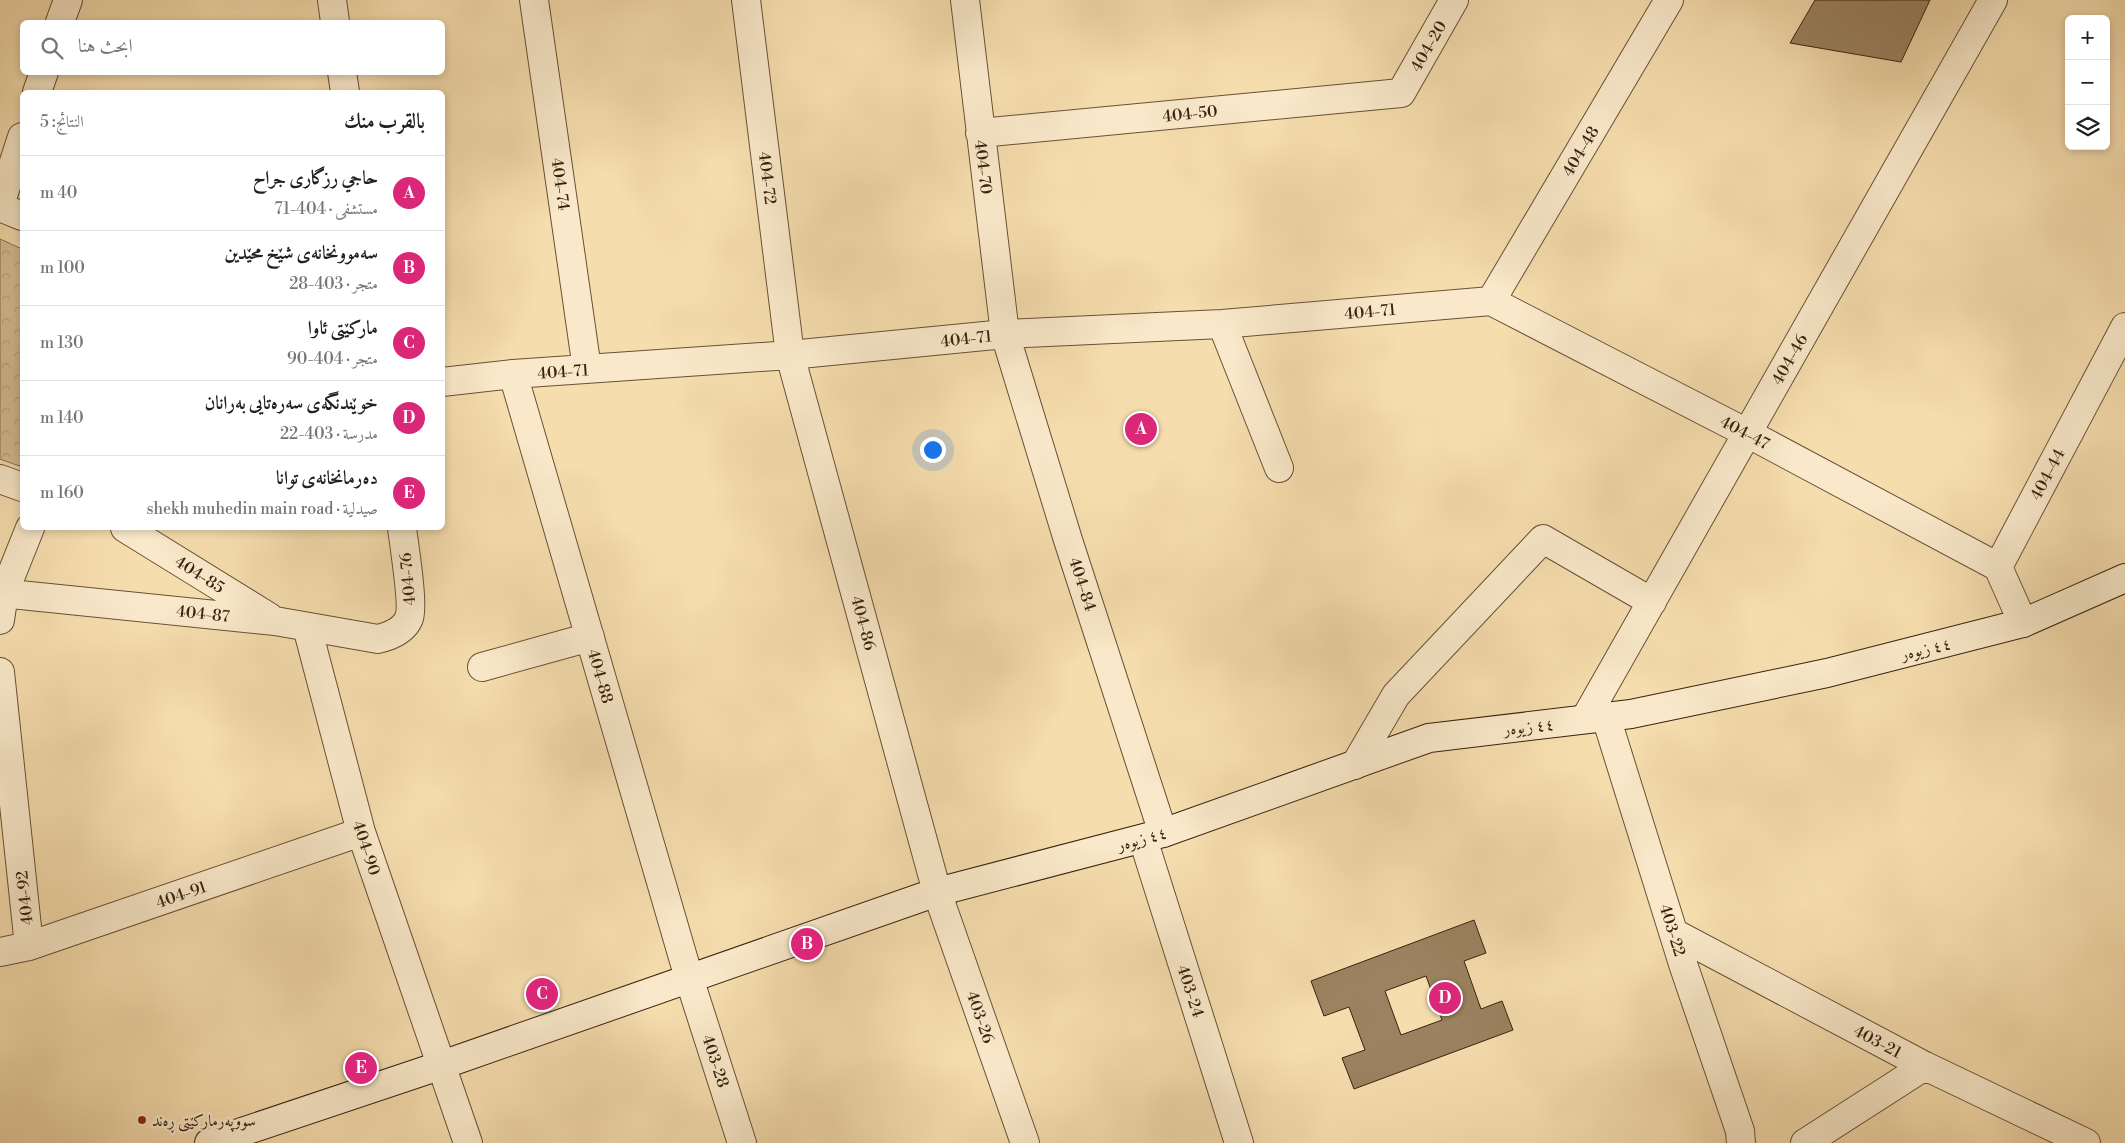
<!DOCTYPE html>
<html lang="ar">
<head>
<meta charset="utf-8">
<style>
	body { margin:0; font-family:"Libre Bodoni",Amiri,serif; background:#f2f2f2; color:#202124; direction:rtl }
	.controls { position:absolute; right:15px; top:15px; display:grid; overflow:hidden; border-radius:8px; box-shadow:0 2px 8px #0003 }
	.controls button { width:45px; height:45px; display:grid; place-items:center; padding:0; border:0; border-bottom:1px solid #e0e0e0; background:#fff; color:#202124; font:25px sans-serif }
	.you { position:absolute; left:932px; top:449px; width:18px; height:18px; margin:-12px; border:4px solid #fff; border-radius:50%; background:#1a73e8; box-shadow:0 0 0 8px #1a73e833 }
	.badge { display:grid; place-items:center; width:32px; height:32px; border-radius:50%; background:#db2777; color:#fff; font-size:16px; font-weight:700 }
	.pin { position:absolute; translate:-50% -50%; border:2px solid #fff; box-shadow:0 1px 5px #0006 }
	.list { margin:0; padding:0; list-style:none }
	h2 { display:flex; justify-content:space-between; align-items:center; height:65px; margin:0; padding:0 20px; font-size:21px }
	h2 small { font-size:16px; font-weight:400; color:#757577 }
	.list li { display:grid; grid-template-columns:32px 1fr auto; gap:15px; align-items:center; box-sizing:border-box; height:75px; padding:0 20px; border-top:1px solid #e0e0e0 }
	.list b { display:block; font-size:19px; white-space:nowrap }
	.list p { margin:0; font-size:16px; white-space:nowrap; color:#757577 }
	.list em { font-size:16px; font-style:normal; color:#757577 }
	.icon { flex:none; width:28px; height:28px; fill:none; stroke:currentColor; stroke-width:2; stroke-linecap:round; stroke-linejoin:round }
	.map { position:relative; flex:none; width:2125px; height:1143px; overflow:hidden; direction:ltr }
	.search { position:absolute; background:#fff; box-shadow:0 2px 8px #0003; left:20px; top:20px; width:425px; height:55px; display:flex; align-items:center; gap:12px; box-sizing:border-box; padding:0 18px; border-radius:8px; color:#757577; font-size:19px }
	.panel { position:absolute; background:#fff; box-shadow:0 2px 8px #0003; left:20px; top:90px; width:425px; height:440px; border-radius:8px; direction:rtl }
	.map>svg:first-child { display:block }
	.park { fill:url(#park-crowns); stroke:#886f50 }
	.building { fill:#9b8361; stroke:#39210e; fill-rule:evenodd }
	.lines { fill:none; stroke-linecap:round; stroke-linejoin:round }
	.street-casing { stroke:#685036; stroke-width:30 }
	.secondary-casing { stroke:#39210e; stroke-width:30 }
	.street { stroke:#f9e9ca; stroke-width:28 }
	.secondary { stroke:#f9e9ca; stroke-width:28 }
	.poi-dot { fill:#8f2418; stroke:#f9e9ca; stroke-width:2 }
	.labels { text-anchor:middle; stroke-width:5; stroke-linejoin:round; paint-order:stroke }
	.street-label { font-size:16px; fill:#39210e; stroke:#f9e9ca }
	.poi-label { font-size:16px; fill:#39210e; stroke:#f9e9ca; text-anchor:start }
</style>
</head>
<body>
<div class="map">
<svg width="2125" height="1143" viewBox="0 0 2125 1143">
	<defs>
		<pattern id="park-crowns" width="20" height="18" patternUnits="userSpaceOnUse" patternTransform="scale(1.25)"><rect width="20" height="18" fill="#d6bd93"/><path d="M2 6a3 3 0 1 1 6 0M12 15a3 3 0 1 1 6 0" fill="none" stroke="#b8a27e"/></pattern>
	</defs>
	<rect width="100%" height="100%" fill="#f6ddae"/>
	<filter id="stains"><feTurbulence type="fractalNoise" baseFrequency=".004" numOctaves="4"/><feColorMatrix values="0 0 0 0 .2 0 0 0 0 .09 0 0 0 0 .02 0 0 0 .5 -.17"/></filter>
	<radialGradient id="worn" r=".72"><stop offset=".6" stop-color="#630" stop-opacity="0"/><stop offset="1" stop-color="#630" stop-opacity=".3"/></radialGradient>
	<!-- park -->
	<path class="park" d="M0,239L22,249V467L0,459Z"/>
	<!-- building -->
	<path class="building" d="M1815,0H1930L1901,62L1790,43Z
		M1474,920L1486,953L1464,961L1481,1009L1502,1001L1513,1030L1354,1089L1342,1058L1365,1050L1349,1007L1324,1016L1311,981ZM1426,976L1442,1020L1401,1035L1385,991Z"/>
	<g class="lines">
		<!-- street casing -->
		<g class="street-casing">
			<path id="street" d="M332,0L335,22
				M534,0L587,369
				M746,0L790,355L937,892L1025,1143
				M965,0L1005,334L1068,540L1163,833
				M60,22L68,0
				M342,72L345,92
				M37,92L44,72
				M980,133L1401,93L1454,0
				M0,205L22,137
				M0,207L22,216
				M1491,301L1747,433L1998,567
				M1491,301L1669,0
				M1222,324L1279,468
				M513,374L689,978L742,1143
				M442,382L513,374L790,355L1005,334L1222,324L1491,301
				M0,479L22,487
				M125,528L269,617
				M0,593L275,621L378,639C390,636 404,631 409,618C414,606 404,544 402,528
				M0,620L4,593L30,528
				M2023,623L1998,567L2125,327
				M307,627L361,832L468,1143
				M482,667L590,637
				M0,672L29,946
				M1606,717L1684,967L1740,1131L1741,1143
				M1585,719L1993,0
				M1355,765L1396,695L1543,539L1652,602
				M1143,839L1239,1143
				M1674,933L1925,1066L2086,1143
				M0,952L29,946L361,832
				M1805,1143L1925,1066"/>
		</g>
		<!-- secondary casing -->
		<g class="secondary-casing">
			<path id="secondary" d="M209,1143L442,1065L937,892L1163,833L1429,738L1631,714L1827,673L2023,623L2125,578"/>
		</g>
		<!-- street -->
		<use href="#street" class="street"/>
		<!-- secondary -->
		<use href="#secondary" class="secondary"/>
	</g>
	<!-- markers -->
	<circle class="poi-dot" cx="142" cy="1120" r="5"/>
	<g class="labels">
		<!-- street labels -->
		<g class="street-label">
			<text transform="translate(1428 46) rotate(-60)" y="6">404-20</text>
			<text transform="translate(1190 113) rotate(-6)" y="6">404-50</text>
			<text transform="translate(1580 151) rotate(-59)" y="6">404-48</text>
			<text transform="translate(984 167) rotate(83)" y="6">404-70</text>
			<text transform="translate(768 178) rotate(83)" y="6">404-72</text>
			<text transform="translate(561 184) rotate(82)" y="6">404-74</text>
			<text transform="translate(1370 311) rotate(-5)" y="6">404-71</text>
			<text transform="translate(966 338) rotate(-6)" y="6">404-71</text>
			<text transform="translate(1789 359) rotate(-60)" y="6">404-46</text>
			<text transform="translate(563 371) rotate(-4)" y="6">404-71</text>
			<text transform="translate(1745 432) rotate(28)" y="6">404-47</text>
			<text transform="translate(2047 474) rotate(-62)" y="6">404-44</text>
			<text transform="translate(200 574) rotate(32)" y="6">404-85</text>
			<text transform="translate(407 579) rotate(-95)" y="6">404-76</text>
			<text transform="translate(1083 584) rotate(72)" y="6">404-84</text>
			<text transform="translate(203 613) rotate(6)" y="6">404-87</text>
			<text transform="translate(864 623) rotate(75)" y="6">404-86</text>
			<text transform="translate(1926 648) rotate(-14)" y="6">٤٤ زیوەر</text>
			<text transform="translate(601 676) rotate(74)" y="6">404-88</text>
			<text transform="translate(1529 726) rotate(-7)" y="6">٤٤ زیوەر</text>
			<text transform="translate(1142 838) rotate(-16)" y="6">٤٤ زیوەر</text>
			<text transform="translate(367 848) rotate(72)" y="6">404-90</text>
			<text transform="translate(181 894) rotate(-19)" y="6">404-91</text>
			<text transform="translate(24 898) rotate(-96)" y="6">404-92</text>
			<text transform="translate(1673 930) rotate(73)" y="6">403-22</text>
			<text transform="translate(1191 991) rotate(72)" y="6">403-24</text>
			<text transform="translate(981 1017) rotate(71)" y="6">403-26</text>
			<text transform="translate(1878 1041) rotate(28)" y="6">403-21</text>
			<text transform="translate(716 1061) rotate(72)" y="6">403-28</text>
		</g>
		<!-- poi labels -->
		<g class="poi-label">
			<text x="152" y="1126">سووپەرمارکێتی ڕەند</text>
		</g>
	</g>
	<rect width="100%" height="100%" filter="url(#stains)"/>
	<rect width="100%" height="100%" fill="url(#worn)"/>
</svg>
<div class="controls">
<button>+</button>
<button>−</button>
<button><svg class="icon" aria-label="layers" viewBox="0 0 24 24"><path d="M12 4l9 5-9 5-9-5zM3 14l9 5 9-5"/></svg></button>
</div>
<div class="you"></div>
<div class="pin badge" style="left:1141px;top:429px">A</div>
<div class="pin badge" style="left:807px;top:944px">B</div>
<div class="pin badge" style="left:542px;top:994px">C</div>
<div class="pin badge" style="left:1445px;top:998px">D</div>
<div class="pin badge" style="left:361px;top:1068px">E</div>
<div class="search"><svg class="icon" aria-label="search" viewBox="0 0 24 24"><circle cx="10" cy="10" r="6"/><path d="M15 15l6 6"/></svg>ابحث هنا</div>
<section class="panel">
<h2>بالقرب منك<small>النتائج: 5</small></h2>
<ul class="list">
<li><span class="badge">A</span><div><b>حاجي رزگارى جراح</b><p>مستشفى · 404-71</p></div><em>40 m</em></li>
<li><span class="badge">B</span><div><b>سەموونخانەی شێخ محێدین</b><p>متجر · 403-28</p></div><em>100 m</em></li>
<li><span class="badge">C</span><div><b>مارکێتی ئاوا</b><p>متجر · 404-90</p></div><em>130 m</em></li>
<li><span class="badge">D</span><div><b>خوێندنگەی سەرەتایی بەرانان</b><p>مدرسة · 403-22</p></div><em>140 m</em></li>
<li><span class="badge">E</span><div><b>دەرمانخانەی توانا</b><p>صيدلية · shekh muhedin main road</p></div><em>160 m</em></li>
</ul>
</section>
</div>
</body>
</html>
